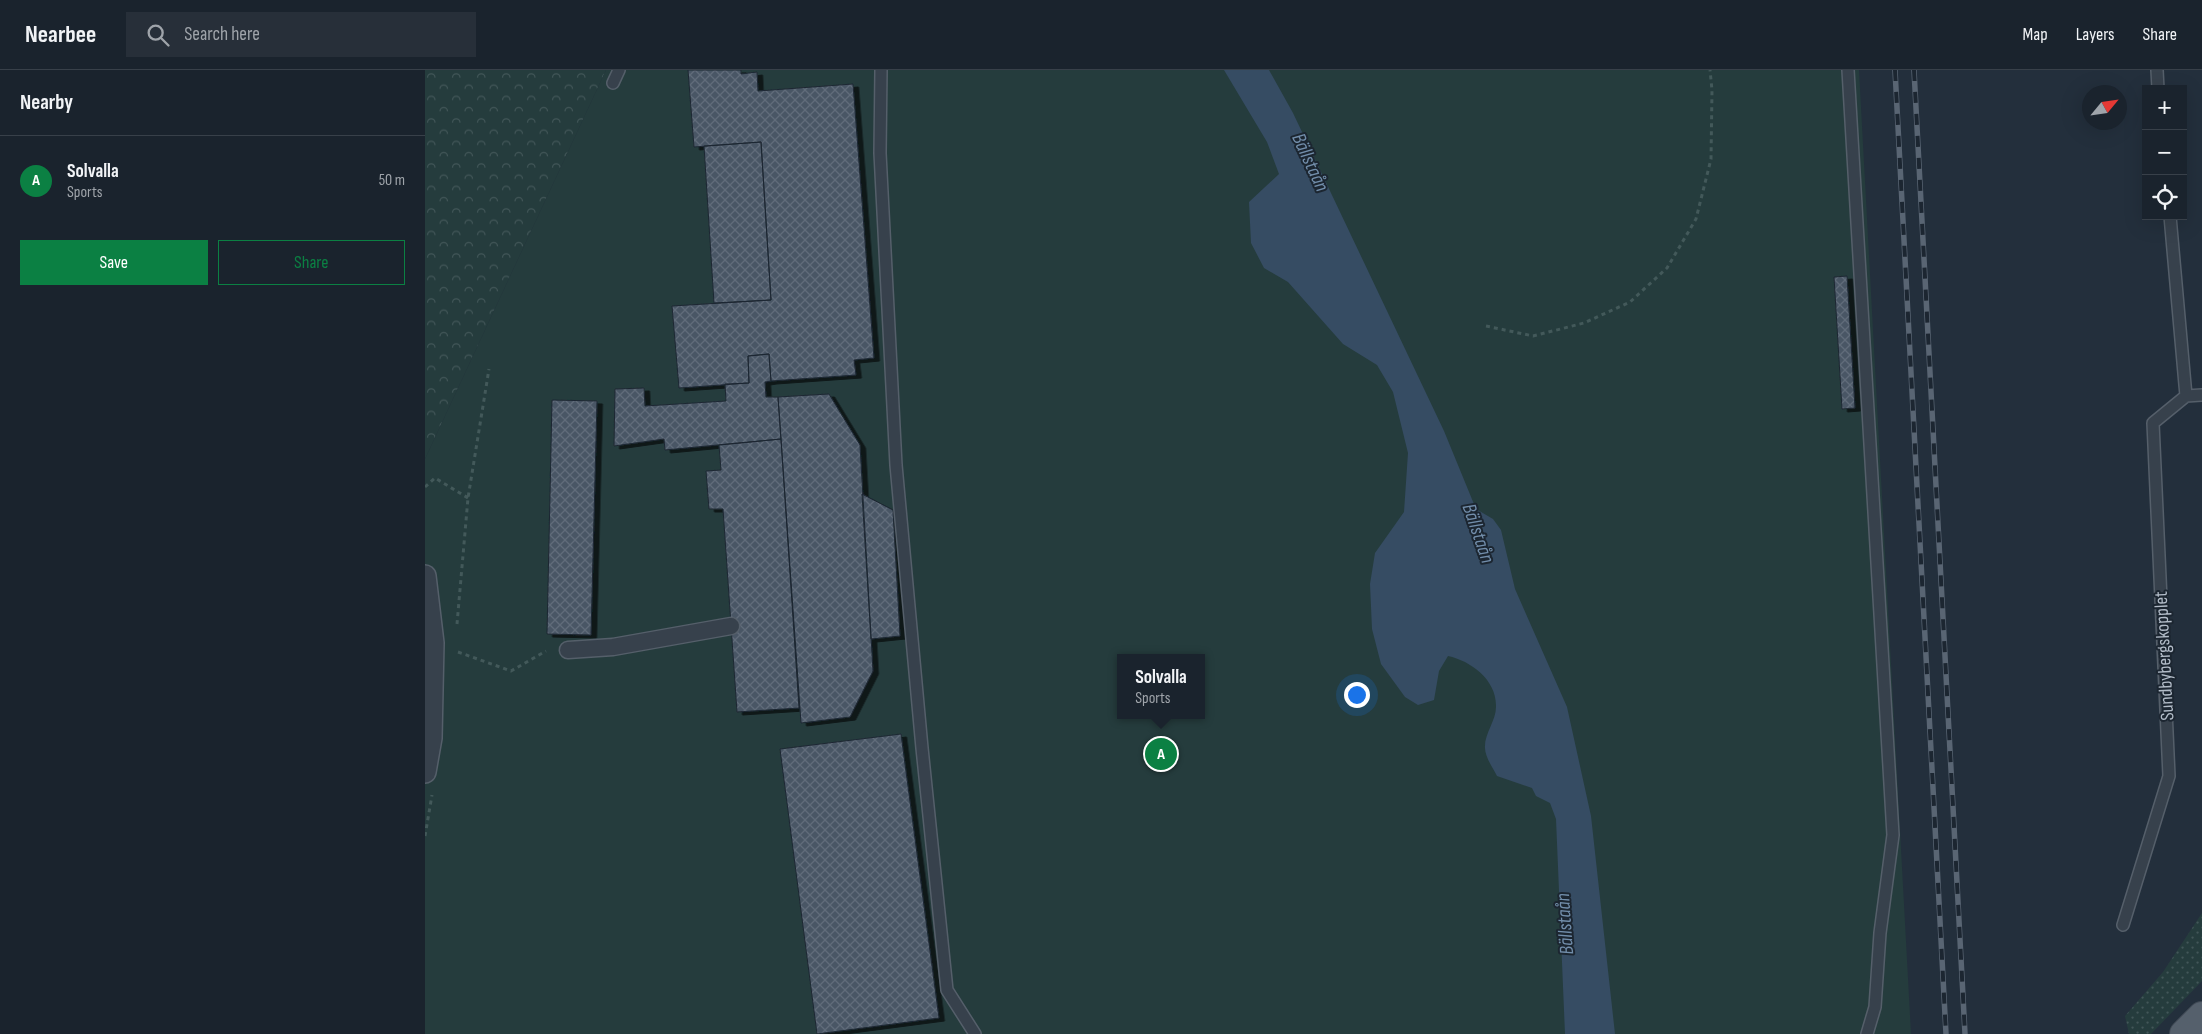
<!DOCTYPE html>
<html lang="en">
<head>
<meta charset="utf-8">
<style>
	body { margin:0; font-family:"Sofia Sans Condensed",sans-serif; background:#272f39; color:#f1f3f6 }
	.controls { position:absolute; right:15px; top:15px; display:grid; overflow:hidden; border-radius:0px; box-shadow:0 5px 20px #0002 }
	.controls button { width:45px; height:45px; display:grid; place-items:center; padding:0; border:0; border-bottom:1px solid #384049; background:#1a232d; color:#f1f3f6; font:25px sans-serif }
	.compass { position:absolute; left:1657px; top:15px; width:45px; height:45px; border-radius:50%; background:#1a232d; box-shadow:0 5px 20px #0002; rotate:61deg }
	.you { position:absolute; left:931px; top:624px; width:18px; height:18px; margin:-12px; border:4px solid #fff; border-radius:50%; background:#1a73e8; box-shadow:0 0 0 8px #1a73e833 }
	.badge { display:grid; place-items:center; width:32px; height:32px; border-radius:50%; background:#0b8043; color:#fff; font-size:16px; font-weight:700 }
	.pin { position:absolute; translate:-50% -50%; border:2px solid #fff; box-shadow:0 1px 5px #0006 }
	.popup { position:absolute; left:692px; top:584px; width:88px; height:65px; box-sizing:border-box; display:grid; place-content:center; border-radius:0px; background:#1a232d; filter:drop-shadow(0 1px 4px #0005); font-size:16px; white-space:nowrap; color:#9fa4aa }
	.popup b { font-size:19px; color:#f1f3f6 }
	.popup::after { content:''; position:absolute; left:50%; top:100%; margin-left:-10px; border:10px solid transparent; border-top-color:#1a232d }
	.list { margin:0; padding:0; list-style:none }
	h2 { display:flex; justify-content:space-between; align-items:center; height:65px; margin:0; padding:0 20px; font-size:21px }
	h2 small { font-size:16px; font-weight:400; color:#9fa4aa }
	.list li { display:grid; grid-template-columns:32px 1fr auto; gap:15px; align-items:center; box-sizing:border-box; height:90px; padding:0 20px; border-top:1px solid #384049 }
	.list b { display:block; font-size:19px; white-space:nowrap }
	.list p { margin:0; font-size:16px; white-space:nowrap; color:#9fa4aa }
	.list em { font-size:16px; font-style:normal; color:#9fa4aa }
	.actions { display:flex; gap:10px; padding:15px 20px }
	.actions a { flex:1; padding:11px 0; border:1px solid #0b8043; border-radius:0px; text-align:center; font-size:18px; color:#0b8043 }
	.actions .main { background:#0b8043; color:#fff }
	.icon { flex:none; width:28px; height:28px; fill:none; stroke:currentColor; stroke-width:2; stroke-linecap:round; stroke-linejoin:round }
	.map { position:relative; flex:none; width:1777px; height:964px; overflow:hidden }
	header { display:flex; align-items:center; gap:30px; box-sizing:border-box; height:70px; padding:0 25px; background:#1a232d; border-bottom:1px solid #384049 }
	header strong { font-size:24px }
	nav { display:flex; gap:28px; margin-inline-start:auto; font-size:18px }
	.search { width:350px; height:45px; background:#272f39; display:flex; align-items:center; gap:12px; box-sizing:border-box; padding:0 18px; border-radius:0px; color:#9fa4aa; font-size:19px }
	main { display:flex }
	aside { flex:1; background:#1a232d }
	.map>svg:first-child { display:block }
	.grass { fill:url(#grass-dots) }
	.forest { fill:url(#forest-crowns) }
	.pitch { fill:#253c3d; fill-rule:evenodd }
	.water { fill:#364c63 }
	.building { fill:url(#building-cross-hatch); stroke:#1e2833; filter:url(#shadow) }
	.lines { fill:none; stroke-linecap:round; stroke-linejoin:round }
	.service-casing { stroke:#555f6a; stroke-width:14 }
	.pedestrian-casing { stroke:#555f6a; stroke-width:19 }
	.minor-casing { stroke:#555f6a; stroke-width:24 }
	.primary-casing { stroke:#404a55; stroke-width:30 }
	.path { stroke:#43595a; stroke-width:3; stroke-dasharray:4 4; stroke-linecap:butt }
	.service { stroke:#37414c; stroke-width:11 }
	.pedestrian { stroke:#37414c; stroke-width:16 }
	.minor { stroke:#37414c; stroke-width:21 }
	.primary { stroke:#55606c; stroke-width:28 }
	.rail-casing { stroke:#596573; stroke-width:5.5 }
	.rail { stroke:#1c2631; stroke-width:4; stroke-dasharray:11; stroke-linecap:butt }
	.labels { text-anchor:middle; stroke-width:4; stroke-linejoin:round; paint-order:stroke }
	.street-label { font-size:19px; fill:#b2bcc8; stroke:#1c2631 }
	.water-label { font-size:20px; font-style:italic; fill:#728eab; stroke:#1c2631 }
</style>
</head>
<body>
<header>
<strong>Nearbee</strong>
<div class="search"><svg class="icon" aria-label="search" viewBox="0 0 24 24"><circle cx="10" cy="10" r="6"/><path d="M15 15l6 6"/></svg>Search here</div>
<nav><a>Map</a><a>Layers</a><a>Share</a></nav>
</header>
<main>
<aside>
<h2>Nearby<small></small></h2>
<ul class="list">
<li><span class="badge">A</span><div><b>Solvalla</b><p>Sports</p></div><em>50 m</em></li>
</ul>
<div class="actions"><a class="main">Save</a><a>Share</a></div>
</aside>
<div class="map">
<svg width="1777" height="964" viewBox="0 0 1777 964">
	<defs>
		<pattern id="grass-dots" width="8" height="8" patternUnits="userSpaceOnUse" patternTransform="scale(1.25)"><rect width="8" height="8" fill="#253c3d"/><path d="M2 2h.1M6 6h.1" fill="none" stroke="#425658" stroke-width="1.8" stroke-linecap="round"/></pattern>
		<pattern id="forest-crowns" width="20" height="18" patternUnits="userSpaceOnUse" patternTransform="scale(1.25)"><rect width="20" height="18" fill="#253c3d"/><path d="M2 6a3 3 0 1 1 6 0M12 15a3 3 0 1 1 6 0" fill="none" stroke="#425658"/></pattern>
		<pattern id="building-cross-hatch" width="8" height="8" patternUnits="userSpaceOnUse" patternTransform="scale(1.25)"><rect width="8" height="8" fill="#495665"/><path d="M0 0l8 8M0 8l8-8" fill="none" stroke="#616c7a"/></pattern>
		<filter id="shadow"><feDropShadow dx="5.5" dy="3" stdDeviation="0" flood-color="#0009"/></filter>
	</defs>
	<rect width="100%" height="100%" fill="#232f3c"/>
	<!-- grass -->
	<path class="grass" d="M1777,843V911L1726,964H1704L1700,946L1738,902Z"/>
	<!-- forest -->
	<path class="forest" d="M0,0H181L0,389Z"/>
	<!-- pitch -->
	<path class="pitch" d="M181,0H1434L1486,964H0V389ZM696,588H776V645H696Z"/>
	<!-- water -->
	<path class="water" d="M799,0H844L868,43L1019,361L1051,439L1068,449L1076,460L1090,519L1142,637L1166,746L1190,964H1140L1131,749L1125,733L1111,726L1107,718L1072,706C1068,698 1060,687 1060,678C1059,664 1071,651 1071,637C1072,610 1046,591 1023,586L1014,601L1009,630L993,635L980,627L956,594L947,559L945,514L950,483L979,442L983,383L968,322L952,295L918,274L863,212L839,198L826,173L824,132L854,104L842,72Z"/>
	<!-- building -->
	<path class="building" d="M263,0H316V4L332,2L333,21L428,14L449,288L429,290L431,305L346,311L344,284L323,286L324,313L254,318L247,236L346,230L336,72L269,77Z
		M336,72L346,230L289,233L279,76Z
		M1422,206L1430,338L1417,339L1409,207Z
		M344,284L346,311L340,312L341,327H353L356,369L240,380L239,369L189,376L190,319L219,318L220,336L301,331L300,314L324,313L323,286Z
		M404,324L435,375L448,601L425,647L376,653L353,327Z
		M127,330L172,331L166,565L122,564Z
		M356,369L374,638L312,642L298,439H284L281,401L296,400L294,375Z
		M437,424L468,440L475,566L446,569Z
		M476,664L514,948L392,964L355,679Z"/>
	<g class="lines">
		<!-- service casing -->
		<g class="service-casing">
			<path id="service" d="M456,0L455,83L471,395L497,678L522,920L550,964
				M1423,0L1468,765L1455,863L1450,937L1442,964
				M1732,0L1733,19
				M188,13L194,0
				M1745,146L1761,326
				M1698,855L1744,706L1728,353L1761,326L1777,325"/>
		</g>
		<!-- pedestrian casing -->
		<g class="pedestrian-casing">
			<path id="pedestrian" d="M143,580L188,577L306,556"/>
		</g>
		<!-- minor casing -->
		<g class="minor-casing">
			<path id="minor" d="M0,506L8,573L6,668L0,702"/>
		</g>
		<!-- primary casing -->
		<g class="primary-casing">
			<path id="primary" d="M1759,964L1777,946"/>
		</g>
		<!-- path -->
		<path class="path" d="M1061,256L1108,266L1159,253L1205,232L1242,198L1271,149L1286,89L1287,20L1285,0
			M0,417L10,408L43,428
			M32,554L43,428L64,299
			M33,582L86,601L121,581
			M0,766L7,725"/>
		<!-- service -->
		<use href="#service" class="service"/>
		<!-- pedestrian -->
		<use href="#pedestrian" class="pedestrian"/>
		<!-- minor -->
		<use href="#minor" class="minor"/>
		<!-- primary -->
		<use href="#primary" class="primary"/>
		<!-- rail casing -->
		<g class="rail-casing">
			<path id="rail" d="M1470,0L1521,964
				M1489,0L1540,964"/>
		</g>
		<!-- rail -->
		<use href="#rail" class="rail"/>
	</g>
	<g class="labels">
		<!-- street labels -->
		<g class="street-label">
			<text transform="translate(1738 586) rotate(-93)" y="7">Sundbybergskopplet</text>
		</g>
		<!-- water labels -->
		<g class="water-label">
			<text transform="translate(886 92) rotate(65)" y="7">Bällstaån</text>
			<text transform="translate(1054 463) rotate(71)" y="7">Bällstaån</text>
			<text transform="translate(1139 854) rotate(-94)" y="7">Bällstaån</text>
		</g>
	</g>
</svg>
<div class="controls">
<button>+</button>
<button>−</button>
<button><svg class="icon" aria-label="locate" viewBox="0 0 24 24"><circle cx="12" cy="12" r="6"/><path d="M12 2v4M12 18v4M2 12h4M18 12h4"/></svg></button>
</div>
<svg class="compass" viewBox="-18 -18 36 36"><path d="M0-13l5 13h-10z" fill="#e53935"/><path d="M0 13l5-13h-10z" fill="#9fa4aa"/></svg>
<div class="you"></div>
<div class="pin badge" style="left:736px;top:684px">A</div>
<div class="popup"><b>Solvalla</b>Sports</div>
</div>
</main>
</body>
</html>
